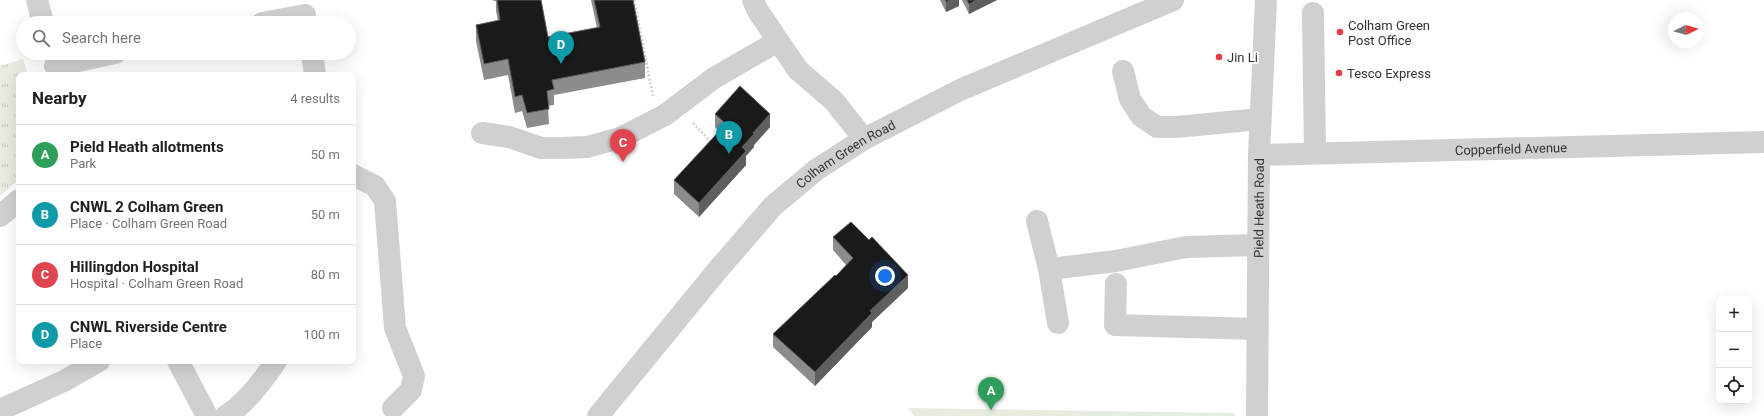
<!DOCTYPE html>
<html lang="en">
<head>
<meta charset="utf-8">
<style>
	body { margin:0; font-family:Roboto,sans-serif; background:#f2f2f2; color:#202124 }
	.controls { position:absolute; right:12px; bottom:12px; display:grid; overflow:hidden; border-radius:8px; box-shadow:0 4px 16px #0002 }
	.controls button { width:36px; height:36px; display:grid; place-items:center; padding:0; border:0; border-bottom:1px solid #e0e0e0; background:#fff; color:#202124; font:20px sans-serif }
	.compass { position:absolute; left:1668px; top:12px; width:36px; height:36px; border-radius:50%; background:#fff; box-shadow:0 4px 16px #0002; rotate:85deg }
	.you { position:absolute; left:885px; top:276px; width:14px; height:14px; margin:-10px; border:3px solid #fff; border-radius:50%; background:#1a73e8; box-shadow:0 0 0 6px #1a73e833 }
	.badge { display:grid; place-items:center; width:26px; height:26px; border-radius:50%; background:#0f766e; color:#fff; font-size:13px; font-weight:700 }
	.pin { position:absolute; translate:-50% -33px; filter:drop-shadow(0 1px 2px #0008) }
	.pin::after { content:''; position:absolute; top:21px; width:14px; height:12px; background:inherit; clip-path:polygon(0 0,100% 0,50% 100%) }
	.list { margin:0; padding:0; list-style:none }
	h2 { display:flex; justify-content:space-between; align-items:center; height:52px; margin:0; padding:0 16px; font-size:17px }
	h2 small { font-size:13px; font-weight:400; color:#757577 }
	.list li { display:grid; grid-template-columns:26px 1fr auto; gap:12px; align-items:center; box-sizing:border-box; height:60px; padding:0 16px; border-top:1px solid #e0e0e0 }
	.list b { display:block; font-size:15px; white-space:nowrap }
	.list p { margin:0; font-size:13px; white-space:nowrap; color:#757577 }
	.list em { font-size:13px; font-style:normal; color:#757577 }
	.icon { flex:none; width:22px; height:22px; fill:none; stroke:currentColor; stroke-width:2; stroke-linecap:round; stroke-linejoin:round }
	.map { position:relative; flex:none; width:1764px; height:416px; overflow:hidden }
	.search { position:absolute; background:#fff; box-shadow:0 4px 16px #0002; left:16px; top:16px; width:340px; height:44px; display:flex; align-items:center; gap:10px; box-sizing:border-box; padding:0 14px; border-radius:22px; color:#757577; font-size:15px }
	.panel { position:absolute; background:#fff; box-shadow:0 4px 16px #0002; left:16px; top:72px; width:340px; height:292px; border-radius:8px }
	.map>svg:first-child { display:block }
	.park { fill:url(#park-tufts) }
	.garden { fill:#e6ecdf }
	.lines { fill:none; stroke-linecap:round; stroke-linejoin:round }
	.path { stroke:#cdcdcd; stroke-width:2.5; stroke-dasharray:2 2; stroke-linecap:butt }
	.minor { stroke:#d0d0d0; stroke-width:22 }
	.wall { fill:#8c8c8c }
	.shaded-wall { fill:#5f5f5f }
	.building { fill:#1a1a1a; stroke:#5f5f5f }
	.poi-dot { fill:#e63946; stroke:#fff; stroke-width:1.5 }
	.labels { text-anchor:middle; stroke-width:4; stroke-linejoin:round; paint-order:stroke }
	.poi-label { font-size:13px; fill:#333; stroke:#fff; text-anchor:start }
	.street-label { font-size:13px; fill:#333; stroke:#fff }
</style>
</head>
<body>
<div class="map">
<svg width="1764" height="416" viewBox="0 0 1764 416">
	<defs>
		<pattern id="park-tufts" width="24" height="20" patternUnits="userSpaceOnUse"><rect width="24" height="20" fill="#e6ecdf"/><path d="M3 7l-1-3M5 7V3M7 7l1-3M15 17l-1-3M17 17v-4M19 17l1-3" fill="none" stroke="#c6cbc0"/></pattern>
	</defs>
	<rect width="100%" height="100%" fill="#fff"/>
	<!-- park -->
	<path class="park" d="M23,59L28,75H19V179L0,196V66Z"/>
	<!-- garden -->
	<path class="garden" d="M908,408L1235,413V416H914Z"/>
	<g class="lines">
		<!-- path -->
		<path class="path" d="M634,0L653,96
			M693,123L712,143"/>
		<!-- minor -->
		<g class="minor">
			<path d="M37,0L43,23"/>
			<path d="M753,0L758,11L798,70L834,101L864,139"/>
			<path d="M1313,13L1315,153"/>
			<path d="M262,23L305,15"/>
			<path d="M312,53L315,75"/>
			<path d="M55,66L115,53"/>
			<path d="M1123,71L1130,99L1141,116L1157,127H1176L1260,119"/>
			<path d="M482,133L509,137L541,148H563L587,147L620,138L665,115L714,78L778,41"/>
			<path id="s1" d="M1259,155L1764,142"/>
			<path d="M353,175L375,186L385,201L395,328L414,376L411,390L393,408"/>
			<path d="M0,216L19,200"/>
			<path d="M1037,221L1049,269L1058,323"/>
			<path d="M1049,269L1116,261L1186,247L1257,245"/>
			<path d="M1116,284L1115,325L1257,329"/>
			<path d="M178,361L207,416"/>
			<path d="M0,410L64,381L99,361"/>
			<path d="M226,416C246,403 263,381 276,361"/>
			<path id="s2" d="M598,416L716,272L773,206L816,170L864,139L960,90L1173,0"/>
			<path id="s3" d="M1257,416L1259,155L1266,0"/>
		</g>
	</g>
	<!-- wall -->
	<path class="wall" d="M493,0H541L548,37L597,28L591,0H633L645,62V78L554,95V105L548,106L549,124L527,128L522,111L515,113L508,75L484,80L476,41V25L498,21L496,11V1H494Z
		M940,0H959V6L946,12Z
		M962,0H997L969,14Z
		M715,114L770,127L754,145V147L746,156V165L699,217L674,194V180L719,131L715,127Z
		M833,237L908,288L872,322V327L815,386L773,347V334L836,276L846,265L833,250Z"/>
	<!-- shaded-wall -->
	<path class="shaded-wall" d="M951,0H959V6L946,12V2Z
		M977,0H997L969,14V4Z
		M770,114V127L754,145V147L746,156V165L699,217V203L753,133Z
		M908,275V288L872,322V327L815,386V372L870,311Z"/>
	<!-- building -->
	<path class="building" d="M497,0H541L548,37L600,27L594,0H633L645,62L552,80L554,89L547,91L549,109L527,113L522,95L515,97L508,59L484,64L476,25L500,20Z
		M945,0H951L946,2Z
		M967,0H977L969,4Z
		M740,86L770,114L753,133L754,134L742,147L746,151L699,203L674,180L726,124L715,114Z
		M851,222L869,240L872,237L908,275L870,311L872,313L815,372L773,334L835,275L836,276L853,258L833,237Z"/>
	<!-- markers -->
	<g class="poi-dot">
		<circle cx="1340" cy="32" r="4"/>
		<circle cx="1219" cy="57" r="4"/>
		<circle cx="1339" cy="73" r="4"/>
	</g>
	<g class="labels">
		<!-- poi labels -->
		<g class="poi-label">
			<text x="1348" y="30">Colham Green<tspan x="1348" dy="15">Post Office</tspan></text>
			<text x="1227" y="62">Jin Li</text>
			<text x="1347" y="78">Tesco Express</text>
		</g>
		<!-- street labels -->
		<g class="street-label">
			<text dy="5" stroke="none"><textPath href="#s1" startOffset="252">Copperfield Avenue</textPath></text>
			<text dy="5" stroke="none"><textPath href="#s2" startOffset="363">Colham Green Road</textPath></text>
			<text dy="5" stroke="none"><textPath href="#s3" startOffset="208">Pield Heath Road</textPath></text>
		</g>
	</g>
</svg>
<div class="controls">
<button>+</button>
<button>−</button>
<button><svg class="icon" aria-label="locate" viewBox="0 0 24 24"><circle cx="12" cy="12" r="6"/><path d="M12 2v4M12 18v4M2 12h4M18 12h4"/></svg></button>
</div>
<svg class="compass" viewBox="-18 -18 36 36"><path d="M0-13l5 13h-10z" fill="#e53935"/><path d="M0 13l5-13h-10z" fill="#757577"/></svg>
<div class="you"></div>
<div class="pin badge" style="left:991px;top:410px;background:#2e9e5b">A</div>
<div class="pin badge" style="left:729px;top:154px;background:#0f9aa8">B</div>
<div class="pin badge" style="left:623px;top:162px;background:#e0444e">C</div>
<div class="pin badge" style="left:561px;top:64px;background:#0f9aa8">D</div>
<div class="search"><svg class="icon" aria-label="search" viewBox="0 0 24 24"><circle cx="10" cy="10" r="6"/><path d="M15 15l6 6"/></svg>Search here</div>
<section class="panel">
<h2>Nearby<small>4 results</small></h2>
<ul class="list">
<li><span class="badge" style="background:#2e9e5b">A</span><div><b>Pield Heath allotments</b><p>Park</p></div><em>50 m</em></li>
<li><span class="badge" style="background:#0f9aa8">B</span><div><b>CNWL 2 Colham Green</b><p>Place · Colham Green Road</p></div><em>50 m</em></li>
<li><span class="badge" style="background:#e0444e">C</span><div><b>Hillingdon Hospital</b><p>Hospital · Colham Green Road</p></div><em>80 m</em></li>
<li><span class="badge" style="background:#0f9aa8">D</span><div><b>CNWL Riverside Centre</b><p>Place</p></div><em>100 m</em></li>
</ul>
</section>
</div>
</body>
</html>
